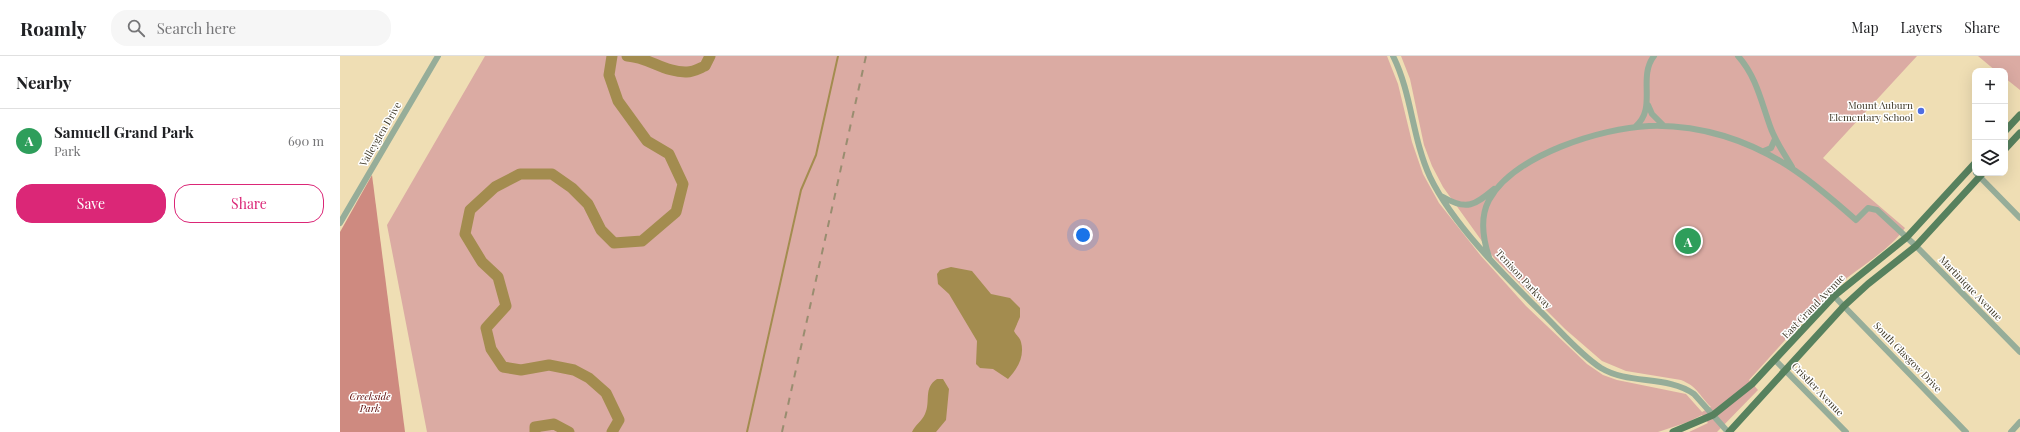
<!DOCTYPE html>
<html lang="en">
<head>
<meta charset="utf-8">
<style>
	body { margin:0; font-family:"Playfair Display",serif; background:#f6f6f6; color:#202124 }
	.controls { position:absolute; right:12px; top:12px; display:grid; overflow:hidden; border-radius:8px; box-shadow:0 4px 16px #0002 }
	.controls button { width:36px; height:36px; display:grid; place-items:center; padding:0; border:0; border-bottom:1px solid #e0e0e0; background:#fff; color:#202124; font:20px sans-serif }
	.you { position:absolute; left:743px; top:179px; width:14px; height:14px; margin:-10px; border:3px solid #fff; border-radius:50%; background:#1a73e8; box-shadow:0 0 0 6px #1a73e833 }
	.badge { display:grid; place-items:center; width:26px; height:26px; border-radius:50%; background:#db2777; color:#fff; font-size:13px; font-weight:700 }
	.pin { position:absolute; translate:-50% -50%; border:2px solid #fff; box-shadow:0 1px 4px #0006 }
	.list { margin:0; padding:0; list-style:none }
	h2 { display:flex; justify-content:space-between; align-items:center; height:52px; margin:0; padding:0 16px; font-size:17px }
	h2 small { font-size:13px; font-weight:400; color:#757577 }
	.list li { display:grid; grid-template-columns:26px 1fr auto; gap:12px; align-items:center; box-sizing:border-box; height:64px; padding:0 16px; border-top:1px solid #e0e0e0 }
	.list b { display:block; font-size:15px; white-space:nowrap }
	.list p { margin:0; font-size:13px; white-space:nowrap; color:#757577 }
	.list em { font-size:13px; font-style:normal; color:#757577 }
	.actions { display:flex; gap:8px; padding:12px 16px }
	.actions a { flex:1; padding:9px 0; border:1px solid #db2777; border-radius:16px; text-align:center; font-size:14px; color:#db2777 }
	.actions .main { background:#db2777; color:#fff }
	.icon { flex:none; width:22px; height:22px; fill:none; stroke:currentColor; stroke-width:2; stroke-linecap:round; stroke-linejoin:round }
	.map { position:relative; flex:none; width:1680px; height:376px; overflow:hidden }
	header { display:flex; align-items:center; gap:24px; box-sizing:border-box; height:56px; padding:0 20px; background:#fff; border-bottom:1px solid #e0e0e0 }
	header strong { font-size:19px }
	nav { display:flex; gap:22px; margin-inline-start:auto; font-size:14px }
	.search { width:280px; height:36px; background:#f6f6f6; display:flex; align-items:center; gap:10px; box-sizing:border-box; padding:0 14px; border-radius:16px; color:#757577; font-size:15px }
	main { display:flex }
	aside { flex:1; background:#fff }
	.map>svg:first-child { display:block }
	.green { fill:#dbaba3 }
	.forest { fill:#ce8a80 }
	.water { fill:#a38c4f }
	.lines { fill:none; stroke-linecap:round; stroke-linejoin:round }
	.stream { stroke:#a38c4f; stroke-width:2 }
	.river { stroke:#a38c4f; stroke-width:11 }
	.minor { stroke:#96ad99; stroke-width:6 }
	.major { stroke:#57815e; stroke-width:7 }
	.rail { stroke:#998d70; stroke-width:2; stroke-dasharray:7 7; stroke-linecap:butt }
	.poi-dot { fill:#4f6ee2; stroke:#fff; stroke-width:1.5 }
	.labels { text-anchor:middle; stroke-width:3; stroke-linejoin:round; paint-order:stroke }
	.poi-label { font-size:10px; fill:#413b2a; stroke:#fff; text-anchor:end }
	.street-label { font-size:10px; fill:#413b2a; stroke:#fff }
	.park-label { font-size:10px; font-style:italic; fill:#5a0604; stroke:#fff }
</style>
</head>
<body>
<header>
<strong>Roamly</strong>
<div class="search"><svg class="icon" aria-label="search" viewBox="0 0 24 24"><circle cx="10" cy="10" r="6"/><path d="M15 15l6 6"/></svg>Search here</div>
<nav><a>Map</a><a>Layers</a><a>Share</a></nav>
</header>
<main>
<aside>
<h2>Nearby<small></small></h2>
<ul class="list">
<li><span class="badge" style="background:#2e9e5b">A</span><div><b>Samuell Grand Park</b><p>Park</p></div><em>690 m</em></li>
</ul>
<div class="actions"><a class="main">Save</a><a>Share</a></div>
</aside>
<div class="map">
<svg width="1680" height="376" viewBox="0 0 1680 376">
	<rect width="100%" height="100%" fill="#efdeb4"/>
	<!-- green -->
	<path class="green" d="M145,0H1047L1058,28L1072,86L1083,118L1099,147L1141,200L1186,250L1247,308L1263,319L1277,324L1346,338L1362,356L1371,351C1358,338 1358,331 1341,324L1286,315L1262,305L1225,273L1154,202L1103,131L1092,110L1084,89L1070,23L1061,0H1577L1483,102L1565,172C1547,197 1517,212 1495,232C1465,260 1437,294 1409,324L1418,334L1377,376H1349L1368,367L1362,359L1348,366L1318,376H87L47,169Z
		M1638,0H1680V34L1665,22V15H1656Z"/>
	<!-- forest -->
	<path class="forest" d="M32,119L65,376H0V176Z"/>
	<!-- water -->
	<path class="water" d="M611,211L632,215L651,238L670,242L680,252V261L674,275C676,279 680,282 681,286C685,301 677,313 668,323L653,313L640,312L636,308L637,285L609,238L598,228L597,218L600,214Z
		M597,323H603L609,333L606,364L596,376H572C575,369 582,365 585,358C591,345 583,332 597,323Z"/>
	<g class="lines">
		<!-- stream -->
		<path class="stream" d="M407,376L461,134L476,99L498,0"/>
		<!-- river -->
		<path class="river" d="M287,0C308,1 326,17 347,16C353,16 360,12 365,10L370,0
			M195,376V371L214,368L229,376
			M272,376L279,364L266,337L249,322L234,314L209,309L181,314L163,311L151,293L146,272L166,250L158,221L142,206L125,178L130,154L155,131L180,118H212L232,132L248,148L261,174L274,187L302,185L336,156L343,128L329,98L307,85L278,45L269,19L272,0"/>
		<!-- minor -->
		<path class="minor" d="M1053,0C1072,38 1072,82 1090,121C1114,171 1169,224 1208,263C1224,279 1241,299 1261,312C1289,329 1327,319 1354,338L1388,376
			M1398,0C1416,20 1421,45 1430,70C1435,85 1444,97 1452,111
			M1308,49L1312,58L1324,70
			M1295,71C1318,52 1297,22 1314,0
			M1424,95L1431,92L1435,83
			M1636,117L1680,162
			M1103,141C1127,155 1135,149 1154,133
			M0,167L98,0
			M1149,201C1143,183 1140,161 1149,144C1174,99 1261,72 1309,70C1334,69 1360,73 1384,80C1439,97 1474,127 1516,164L1528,152L1537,154L1576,190L1680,296
			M1494,240L1626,376
			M1435,304L1506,376
			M1671,376L1680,366"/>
		<!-- major -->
		<path class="major" d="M1665,75L1680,59
			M1665,93L1680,77
			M1333,376L1373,359L1412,328L1494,240L1567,181L1635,107
			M1389,376L1504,250L1528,228L1576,190L1643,117"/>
		<!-- rail -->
		<path class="rail" d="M442,376L526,0"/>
	</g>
	<!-- markers -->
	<circle class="poi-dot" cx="1581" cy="55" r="4"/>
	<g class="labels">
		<!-- poi labels -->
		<g class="poi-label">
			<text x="1573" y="53">Mount Auburn<tspan x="1573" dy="12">Elementary School</tspan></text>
		</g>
		<!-- street labels -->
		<g class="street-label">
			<text transform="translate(40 78) rotate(-60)" y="4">Valleyglen Drive</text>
			<text transform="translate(1184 223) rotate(47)" y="4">Tenison Parkway</text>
			<text transform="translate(1631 232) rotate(46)" y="4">Martinique Avenue</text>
			<text transform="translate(1473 250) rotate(-46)" y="4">East Grand Avenue</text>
			<text transform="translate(1568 301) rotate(46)" y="4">South Glasgow Drive</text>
			<text transform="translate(1478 333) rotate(46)" y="4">Cristler Avenue</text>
		</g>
		<!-- park labels -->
		<g class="park-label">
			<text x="30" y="344">Creekside<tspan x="30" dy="12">Park</tspan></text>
		</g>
	</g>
</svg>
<div class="controls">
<button>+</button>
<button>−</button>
<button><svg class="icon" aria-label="layers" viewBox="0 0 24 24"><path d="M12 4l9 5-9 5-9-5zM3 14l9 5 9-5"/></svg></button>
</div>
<div class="you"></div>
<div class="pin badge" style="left:1348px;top:185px;background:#2e9e5b">A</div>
</div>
</main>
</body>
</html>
